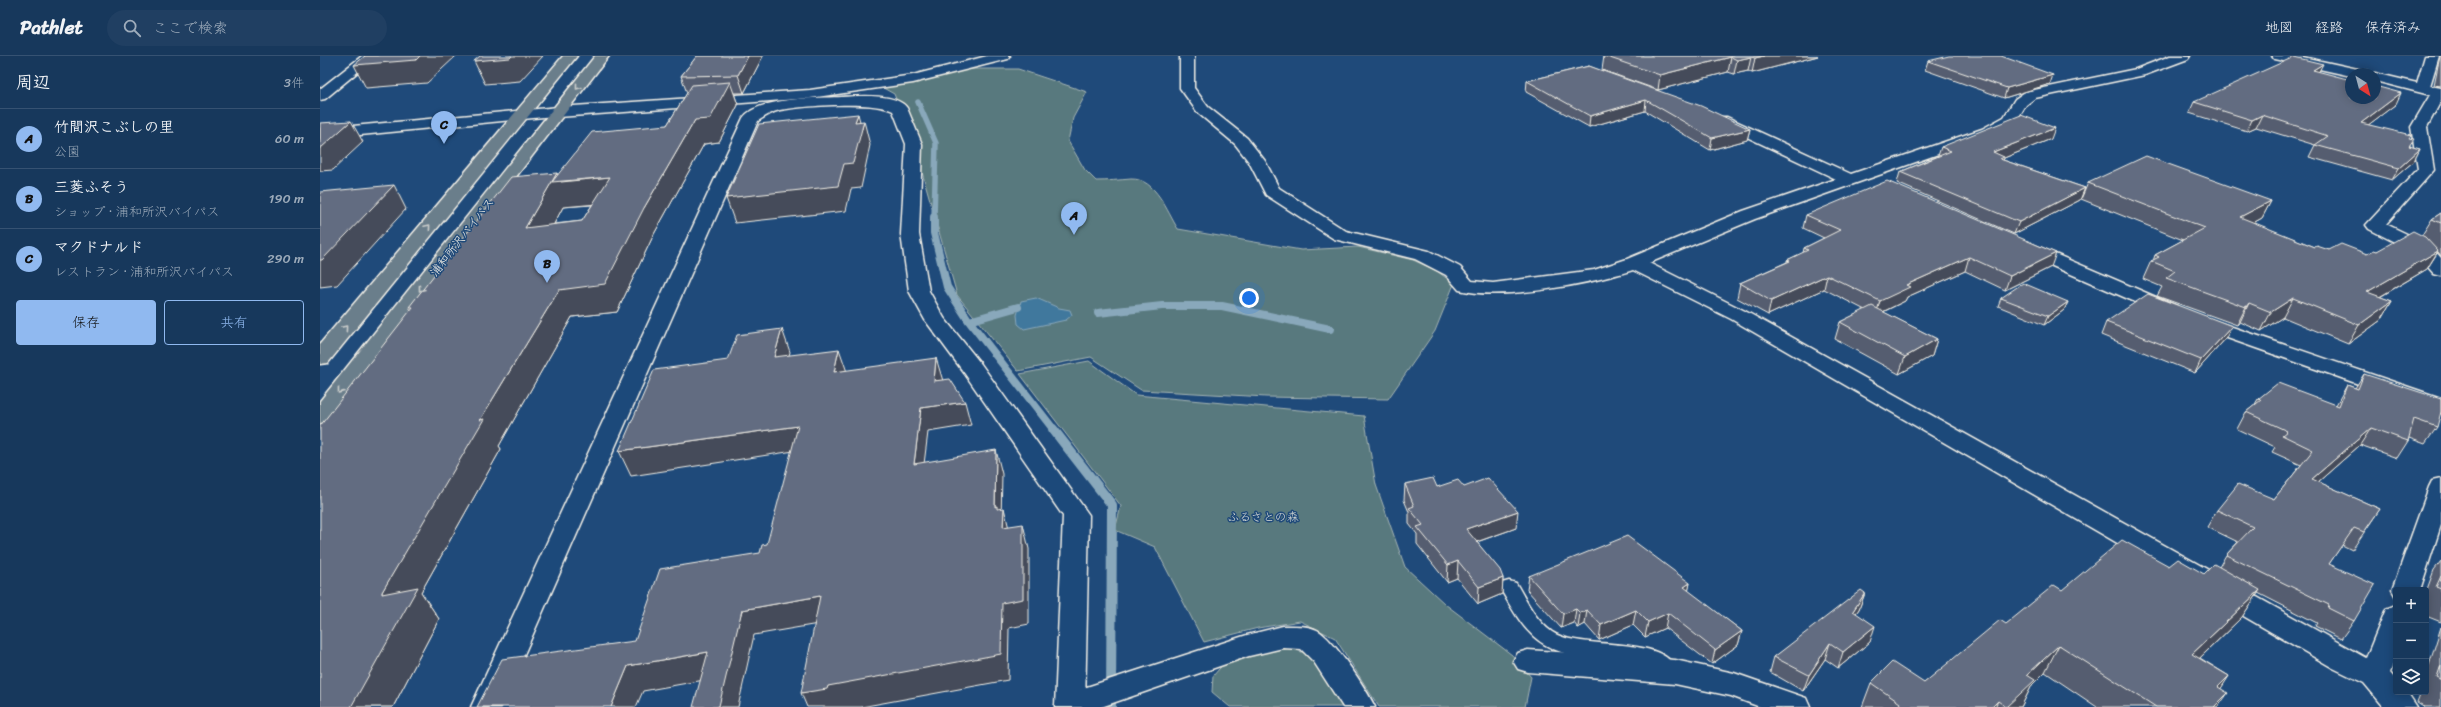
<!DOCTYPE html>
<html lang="ja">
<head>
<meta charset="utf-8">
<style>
	body { margin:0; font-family:Sriracha,"Klee One",sans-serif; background:#203f62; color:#f1f3f6 }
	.controls { position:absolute; right:12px; bottom:12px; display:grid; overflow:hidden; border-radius:4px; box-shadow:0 2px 10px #0003 }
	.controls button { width:36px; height:36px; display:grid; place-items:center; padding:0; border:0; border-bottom:1px solid #365272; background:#17385c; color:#f1f3f6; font:20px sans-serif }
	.compass { position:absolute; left:2025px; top:12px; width:36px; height:36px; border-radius:50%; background:#17385c; box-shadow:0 2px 10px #0003; rotate:144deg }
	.you { position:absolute; left:929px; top:242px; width:14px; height:14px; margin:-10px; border:3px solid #fff; border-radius:50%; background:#1a73e8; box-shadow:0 0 0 6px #1a73e833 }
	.badge { display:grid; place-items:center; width:26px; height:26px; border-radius:50%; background:#90b9f0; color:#111; font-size:13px; font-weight:700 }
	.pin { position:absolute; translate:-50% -33px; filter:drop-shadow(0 1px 2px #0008) }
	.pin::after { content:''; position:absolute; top:21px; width:14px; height:12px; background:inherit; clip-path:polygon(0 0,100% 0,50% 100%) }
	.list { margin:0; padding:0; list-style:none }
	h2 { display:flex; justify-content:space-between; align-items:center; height:52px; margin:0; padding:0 16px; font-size:17px }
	h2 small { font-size:13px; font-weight:400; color:#9eacbb }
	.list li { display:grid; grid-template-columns:26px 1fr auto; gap:12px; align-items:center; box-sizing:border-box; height:60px; padding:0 16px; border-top:1px solid #365272 }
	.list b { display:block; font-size:15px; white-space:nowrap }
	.list p { margin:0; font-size:13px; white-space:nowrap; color:#9eacbb }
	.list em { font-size:13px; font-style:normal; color:#9eacbb }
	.actions { display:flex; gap:8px; padding:12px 16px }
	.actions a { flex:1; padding:9px 0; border:1px solid #90b9f0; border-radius:4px; text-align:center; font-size:14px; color:#90b9f0 }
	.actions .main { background:#90b9f0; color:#111 }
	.icon { flex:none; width:22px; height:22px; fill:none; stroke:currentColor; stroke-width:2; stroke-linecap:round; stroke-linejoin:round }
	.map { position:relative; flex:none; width:2121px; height:651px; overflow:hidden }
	header { display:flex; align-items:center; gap:24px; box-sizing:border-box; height:56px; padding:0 20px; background:#17385c; border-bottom:1px solid #365272 }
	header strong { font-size:19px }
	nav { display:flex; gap:22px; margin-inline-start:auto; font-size:14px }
	.search { width:280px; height:36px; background:#203f62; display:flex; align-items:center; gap:10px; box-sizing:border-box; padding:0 14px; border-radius:22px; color:#9eacbb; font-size:15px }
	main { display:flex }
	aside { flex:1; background:#17385c }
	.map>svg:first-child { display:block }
	.green { fill:#58797e; stroke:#a6b5b3 }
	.water { fill:#41789d; stroke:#89a8bb }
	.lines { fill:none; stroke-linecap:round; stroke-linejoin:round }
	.stream-far2 { stroke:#89a8bb; stroke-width:5.5 }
	.stream-far1 { stroke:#89a8bb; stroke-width:8 }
	.stream { stroke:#89a8bb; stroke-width:10 }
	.lane-casing { stroke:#f4f1e8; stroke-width:3 }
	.street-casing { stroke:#f4f1e8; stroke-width:3 }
	.secondary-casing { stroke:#f4f1e8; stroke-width:3 }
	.highway-casing { stroke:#f4f1e8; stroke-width:3 }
	.lane { fill:#1f4a7a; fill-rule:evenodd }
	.street { fill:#1f4a7a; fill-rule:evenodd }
	.secondary { fill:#1f4a7a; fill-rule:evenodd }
	.highway { fill:#6b7e8b; fill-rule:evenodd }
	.wall { fill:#545d6f; stroke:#f4f1e8; fill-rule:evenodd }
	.shaded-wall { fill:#454c5a; stroke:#f4f1e8 }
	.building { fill:#626c81; stroke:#f4f1e8 }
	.oneway { stroke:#cbcecc }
	.labels { text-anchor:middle; stroke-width:3; stroke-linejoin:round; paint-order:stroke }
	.street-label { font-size:12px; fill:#f4f1e8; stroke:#1f4a7a }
	.park-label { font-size:12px; fill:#dddfd8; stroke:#1f4a7a }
</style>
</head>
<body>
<header>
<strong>Pathlet</strong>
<div class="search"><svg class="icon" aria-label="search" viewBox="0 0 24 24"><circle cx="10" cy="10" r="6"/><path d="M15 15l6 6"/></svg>ここで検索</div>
<nav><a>地図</a><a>経路</a><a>保存済み</a></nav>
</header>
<main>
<aside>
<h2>周辺<small>3件</small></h2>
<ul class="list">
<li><span class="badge">A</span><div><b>竹間沢こぶしの里</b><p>公園</p></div><em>60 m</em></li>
<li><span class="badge">B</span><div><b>三菱ふそう</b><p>ショップ · 浦和所沢バイパス</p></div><em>190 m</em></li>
<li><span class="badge">C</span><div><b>マクドナルド</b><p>レストラン · 浦和所沢バイパス</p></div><em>290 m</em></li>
</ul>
<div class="actions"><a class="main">保存</a><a>共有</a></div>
</aside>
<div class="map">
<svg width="2121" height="651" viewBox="0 0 2121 651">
	<rect width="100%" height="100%" fill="#1f4a7a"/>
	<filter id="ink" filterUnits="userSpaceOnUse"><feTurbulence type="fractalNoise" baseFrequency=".025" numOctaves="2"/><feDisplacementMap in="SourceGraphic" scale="8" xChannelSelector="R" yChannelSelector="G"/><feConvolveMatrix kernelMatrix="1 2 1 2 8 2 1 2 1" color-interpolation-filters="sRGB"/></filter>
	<g filter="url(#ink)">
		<!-- green -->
		<path class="green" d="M637,13H698L767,36L753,62L748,85L765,114L776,125C788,125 799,124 811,123C836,122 847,156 858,173L981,194L1038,191L1093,204L1117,215L1134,228L1115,275L1068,343L946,341L821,334L771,301L698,315L637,239L594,88L574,38L558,29Z
			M769,305L816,339L1044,360L1056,429L1085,511L1125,548L1192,599L1211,621L1205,651H1059L1015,582L980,565L938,572L884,586L835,491L795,474L801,450L700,318Z
			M966,590L992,600L1024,651H910L892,636L893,620L906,605Z"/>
		<!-- water -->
		<path class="water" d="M716,242L739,252L750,254L752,259L746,264L704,273L698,268L697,259L701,245Z"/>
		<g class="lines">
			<!-- stream-far2 -->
			<path class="stream-far2" d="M598,46L616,87L614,162"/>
			<!-- stream-far1 -->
			<path class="stream-far1" d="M614,161V177L627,231L649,265L734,374
				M778,257L842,250H902L1010,273
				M649,265L698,251"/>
			<!-- stream -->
			<path class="stream" d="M733,373L792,449L791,651"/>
			<!-- lane casing -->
			<g class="lane-casing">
				<path id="lane" d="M1189,525L1196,527C1206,544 1215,564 1232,576C1261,595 1338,579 1355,611L1352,617L1345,619C1333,615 1323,608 1311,605C1296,602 1281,602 1265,601C1215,595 1203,572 1180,532L1182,527Z"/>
			</g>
			<!-- street casing -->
			<g class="street-casing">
				<path id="street" d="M667,0H690L688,3L593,27L490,42L239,61L231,56L239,51L490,34L593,19Z
					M860,0H874V32L888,51L927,82L945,105L959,132L1026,175L1109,195L1140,211L1152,225L1173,227L1274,214L1307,203L1423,155L1516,123L1397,67L1394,64L1397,61H1407L1531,118L1662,73L1684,61L1695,43L1705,36L1816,13L1850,0H1870L1868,3L1825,19L1715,42L1706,49L1695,67L1672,79L1435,163L1329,207L1425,255L2046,602L2066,553L2076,549V599L2070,617L2076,624V636H2087L2097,651H2064L2044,627L2013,612L1411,263L1313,214C1269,228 1183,245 1139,234L1126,219L1095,203L1014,183L946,139L929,106L915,88L878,57L860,32Z
					M1952,0H1978L2047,15L2049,18H2031V20L1954,3Z
					M2105,0H2119L2110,30L2121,32V45L2107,71L2114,114L2066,168L2110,189L2121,202V220L2114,218L2096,197L2049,173L2046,169L2098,113L2091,71L2110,39L2055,25V18H2050L2055,17L2097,27Z
					M1707,186L1857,250L1860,254L1857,258L1850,260L1843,258L1700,196L1698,192L1700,188Z
					M1880,260L2121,342V357L1873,270L1870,266L1873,262Z
					M2121,423V469L2100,534H2076V541L2072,534L2109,431L2112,425Z
					M963,570C974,570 987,569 997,574C1013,582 1047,634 1055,651H1023L994,606L981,593L963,592L929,600L781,651H736L735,649L739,640L927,579Z
					M1208,594L1355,604L1414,617L1486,642L1490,651H1440L1411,640L1355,628L1208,616L1198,613L1193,605L1198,597Z"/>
			</g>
			<!-- secondary casing -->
			<g class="secondary-casing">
				<path id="secondary" d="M42,0H57L5,43L0,44V33Z
					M522,41C539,40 577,37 587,52L602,88L599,178L609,235L624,262L661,308L769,459L765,651H735L743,460L645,318L605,264L589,235L581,178L586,88L573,55C553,44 483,50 460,54C452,56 445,60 438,65L181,651H151L423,62C438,41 499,42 522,41Z
					M239,51L247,56L244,59L0,83V73Z"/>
			</g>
			<!-- highway casing -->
			<g class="highway-casing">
				<path id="highway" d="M243,0H257L8,307L0,308V288Z
					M275,0H289L8,365L0,367V345Z"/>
			</g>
			<!-- lane -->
			<use href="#lane" class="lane"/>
			<!-- street -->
			<use href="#street" class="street"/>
			<!-- secondary -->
			<use href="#secondary" class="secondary"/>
			<!-- highway -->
			<use href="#highway" class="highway"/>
		</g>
		<!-- wall -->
		<path class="wall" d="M377,0H443L424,37H414L418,49L399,86L384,88L334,178L297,256L252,261L179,390L181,393L101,536L119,563L73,651H0L91,254L89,251L238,119L347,69L367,37L361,20ZM272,149L262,165L234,168L243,151Z
			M1284,0H1498L1432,17L1428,15L1414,18L1408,16L1338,34L1282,14Z
			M2120,0H2121V30L2114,29Z
			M1608,5L1730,28L1684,42L1605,14Z
			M1269,10L1430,73L1427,84L1390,94L1325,55L1269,71L1206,36L1207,25Z
			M1999,16L2076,48L2048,69L2090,82V91L2100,93L2094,105L2072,124L1989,101L1995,89L1936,71L1927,75L1869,57L1874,46Z
			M1731,83L1684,102L1683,104L1765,132L1760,144L1694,178L1577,127L1580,116L1618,100L1621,91Z
			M1768,127L1951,145L1942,162L1933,167L1995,191L2009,194L2047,198L2057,195L2102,179L2112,163L2121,157V200L2118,196L2107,213L2060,241L2072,245L2061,264L2028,288L1963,261L1941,275L1920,266L1917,269L1837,240L1842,231L1823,223L1831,205H1833L1835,199L1863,184L1761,143Z
			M1486,159L1731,211L1685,234L1645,215L1587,241L1585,245L1563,256L1617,283L1612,300L1579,318L1515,283L1520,266L1545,254L1504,233L1448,259L1417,242L1420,227L1467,206V204L1483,197L1484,192L1504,182L1483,172Z
			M1681,242L1748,246L1744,254L1724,269L1678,250Z
			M1786,266L1906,282L1875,317L1781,279Z
			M2044,318L2117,371L2105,388L2089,382L2088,385L2077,402L2040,389L1998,426L2060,453L2032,494L2022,489L2009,508L2034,565L2021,583L1995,570L1997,567L1938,537L1922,561L1880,602L1909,620L1900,633L1898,651H1777L1725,616L1712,629L1701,651H1542L1551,627H1604L1686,568L1742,534L1849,510L1884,518L1899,511L1906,499L1918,486L1887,471L1897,454L1954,443L1981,409L1952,396L1955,391L1917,373L1926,356L1934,350L1938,343L2016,349L2027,329L2035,332Z
			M1085,428L1117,431H1144L1196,472L1157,486L1183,522L1182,538L1158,548L1137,522L1127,526L1097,488V478L1089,468V456L1084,444Z
			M2121,505V566L2106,560V536L2114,514Z
			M1209,520L1370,527L1368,535L1422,575L1418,589L1392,608L1345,572L1325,581L1313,569L1279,584L1265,568L1258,572L1254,567L1241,572L1207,534Z
			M1545,537L1539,553L1536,557L1550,586L1518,612L1505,603L1483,635L1450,616L1454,601Z
			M2121,571V651H2105L2097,646L2101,636H2106V619Z"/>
		<!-- shaded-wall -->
		<path class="shaded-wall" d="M100,0H136L107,27L46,32L34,9Z
			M192,0H223L200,25L165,28L154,5Z
			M428,0H443L424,37L418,19Z
			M1444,0H1498L1432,17L1435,2Z
			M1411,1L1408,16L1338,34L1340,19Z
			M1431,1L1428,15L1414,18L1417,4Z
			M2003,8L1997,19L1993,14Z
			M1733,19L1730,28L1684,42L1687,32Z
			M410,26L418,49L399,86L384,88L334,178L297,256L252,261L179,390L181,393L101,536L119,563L73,651H31L62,538V536L160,364L239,234L324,152L375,64Z
			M2081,37L2076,48L2035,79L2041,67Z
			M1326,44L1325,55L1269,71L1270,60Z
			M538,58L542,73L544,65L550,89L541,132L531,133L526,155L415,167L406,142L535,66Z
			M1942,59L1936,71L1927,75L1932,64Z
			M31,65L43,86L13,114L0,115V92Z
			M1735,72L1731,83L1684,102L1680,113L1673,96Z
			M1430,73L1427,84L1390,94L1392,82Z
			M2100,93L2094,105L2072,124L2079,112Z
			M237,117L241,126L290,121L300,146L243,151L218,198L205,172Z
			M74,129L86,153L17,229L0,231V204Z
			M1765,132L1760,144L1694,178L1699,166Z
			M1951,145L1942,162L1911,179L1920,161Z
			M2118,195L2107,213L2037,254L2047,236Z
			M1736,197L1731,211L1685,234L1690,220Z
			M1649,201L1645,215L1587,241L1585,245L1556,259L1560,245L1586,229Z
			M1507,219L1504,233L1448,259L1451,245Z
			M1973,242L1963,261L1941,275L1951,256Z
			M2072,245L2061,264L2028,288L2039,269Z
			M1748,246L1744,254L1724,269L1728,260Z
			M1929,247L1920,266L1917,269L1926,251Z
			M1912,270L1906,282L1875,317L1881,304Z
			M462,273L470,296L462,324L454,301Z
			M1617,283L1612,300L1579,318L1585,301Z
			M519,293L527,316H514Z
			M616,302L623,325H614Z
			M645,346L651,369L608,376L601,432L594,408L601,352Z
			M478,370L487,393L311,420L299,395Z
			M2051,372L2040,389L1981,441L1992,423Z
			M676,394L682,418L681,467L675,451Z
			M684,452L690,477L683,471Z
			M1198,455L1196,472L1145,490L1146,473Z
			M703,468L709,493V568L689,572L688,624L541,651H487L481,637L508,630L682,547Z
			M1138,505L1137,522L1127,526L1128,509Z
			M1183,522L1182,538L1158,548L1159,531Z
			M1370,527L1367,542L1364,531Z
			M1940,534L1922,561L1855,626L1872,598Z
			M1545,537L1539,553L1527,570L1533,555Z
			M500,540L510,566L434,579L418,651H396L422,554Z
			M1256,553L1254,567L1241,572L1243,558Z
			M1267,554L1265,568L1258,572L1260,557Z
			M1316,554L1313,569L1279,584L1281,569Z
			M1348,557L1345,572L1325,581L1328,566Z
			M1555,570L1550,586L1518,612L1523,596Z
			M1422,575L1418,589L1392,608L1395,594Z
			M1510,587L1505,603L1483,635L1489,619Z
			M1739,589L1725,616L1712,629L1701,651H1686L1707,619Z
			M388,596L401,621L323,635L316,651H291L308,610Z
			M1909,620L1891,648L1898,631Z
			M1908,637L1898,651H1894Z
			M1678,645L1675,651H1672Z"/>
		<!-- building -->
		<path class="building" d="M45,0H100L96,4L34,9Z
			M160,0H192L190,2L154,5Z
			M377,0H428L418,19L361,20Z
			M1284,0H1444L1435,2L1431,1L1417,4L1411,1L1340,19Z
			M1629,0H1681L1733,19L1687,32L1608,5Z
			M1974,1L2003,8L1993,14L2031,24V42H2055V30L2081,37L2041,67L2091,79L2089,82L2094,83L2089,90L2100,93L2079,112L1995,89L2008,80L1942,59L1932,64L1874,46Z
			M1269,10L1381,50L1430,73L1392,82L1326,44L1270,60L1207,25Z
			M410,26L390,63L375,64L324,152L285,228L239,234L160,364L164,363L62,536V538L98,531L31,651H0V370L93,251H89L191,121L237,117L205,172L262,165L290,121L232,126L272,76L347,69L372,29Z
			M538,58L535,66L544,65L533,107L524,108L518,130L406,142L439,68Z
			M1701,59L1735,72L1673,96L1684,101L1680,103L1765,132L1699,166L1580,116L1631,95L1621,91Z
			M31,65L1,92H0V67Z
			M1826,100L1951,145L1920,161L1995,191L1997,190L2009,194L2021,188L2047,198L2054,194L2057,195L2093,175L2105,181L2118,195L2047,236L2072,245L2039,269L1973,242L1951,256L1929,247L1926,251L1846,222L1855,215L1831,205L1839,201L1835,199L1885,172L1768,127Z
			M1567,125L1736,197L1690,220L1649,201L1586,229L1590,231L1560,245L1507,219L1451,245L1420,227L1470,205L1467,204L1488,194L1484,192L1520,174L1486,159Z
			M74,129L2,204H0V136Z
			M2121,157V167L2112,163Z
			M1703,227L1748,246L1728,260L1681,242Z
			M1828,238L1912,270L1881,304L1786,266Z
			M1552,250L1617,283L1585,301L1520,266Z
			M462,273L454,301L519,293L514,316L616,302L614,325L630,323L645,346L601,352L594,408L676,394L675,451L677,450V453L684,452L683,471L703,468V543L682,547L681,598L508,630L507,633L481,637L500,540L422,554L399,650L396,651H373L388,596L308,610L291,651H157L182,603L315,585L340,513L440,497L442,489L447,488L478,370L299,395L334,314L408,304L417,279Z
			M2044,318L2121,343V356L2117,371L2094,363L2088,385L2051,372L1992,423L2060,453L2044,476L2034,472L2009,508L2055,529L2034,565L2008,552L2009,549L1906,499L1933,471L1897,454L1918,428L1954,443L1993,394L1962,379L1967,375L1926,356L1941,344L1938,343L1958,327L2019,350L2027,329L2038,333Z
			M1113,422L1117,431L1138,424L1144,431L1168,422L1198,455L1146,473L1180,514L1183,522L1159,531L1138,505L1128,509L1097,471L1103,469L1089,452L1094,450L1085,428Z
			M1307,480L1370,527L1364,531L1422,575L1395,594L1348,557L1328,566L1316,554L1281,569L1267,554L1260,557L1256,553L1243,558L1209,520Z
			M1802,484L1849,510L1858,503L1884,518L1894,508L1940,534L1872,598L1909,620L1898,631L1908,637L1894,651H1836L1739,589L1707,619L1715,624L1686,651L1678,645L1672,651H1578L1580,647L1551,627L1572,606L1604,627L1680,564L1686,568L1734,529L1742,534Z
			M2121,520V533L2116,531Z
			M1541,534L1545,537L1533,555L1555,570L1523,596L1510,587L1489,619L1454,601Z
			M2121,609V623L2117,621Z"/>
		<!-- one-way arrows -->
		<defs><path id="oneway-chevron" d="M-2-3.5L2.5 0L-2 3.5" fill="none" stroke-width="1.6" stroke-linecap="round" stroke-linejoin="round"/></defs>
		<g class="oneway">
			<use href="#oneway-chevron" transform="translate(258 31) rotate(128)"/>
			<use href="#oneway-chevron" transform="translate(108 171) rotate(-50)"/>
			<use href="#oneway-chevron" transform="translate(101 233) rotate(128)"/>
			<use href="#oneway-chevron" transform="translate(25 272) rotate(-50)"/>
			<use href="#oneway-chevron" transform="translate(20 335) rotate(128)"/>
		</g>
	</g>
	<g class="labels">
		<!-- street labels -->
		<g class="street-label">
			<text transform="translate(142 181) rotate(-52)" y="4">浦和所沢バイパス</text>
		</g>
		<!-- park labels -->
		<g class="park-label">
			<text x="943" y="465">ふるさとの森</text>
		</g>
	</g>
</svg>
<div class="controls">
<button>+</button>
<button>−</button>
<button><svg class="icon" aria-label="layers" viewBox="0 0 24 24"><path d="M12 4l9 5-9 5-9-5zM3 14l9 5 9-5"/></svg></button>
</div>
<svg class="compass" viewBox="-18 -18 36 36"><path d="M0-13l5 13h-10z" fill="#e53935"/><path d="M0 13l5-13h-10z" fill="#9eacbb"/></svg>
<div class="you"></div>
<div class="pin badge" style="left:754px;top:179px">A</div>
<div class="pin badge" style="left:227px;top:227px">B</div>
<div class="pin badge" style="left:124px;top:88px">C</div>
</div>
</main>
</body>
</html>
